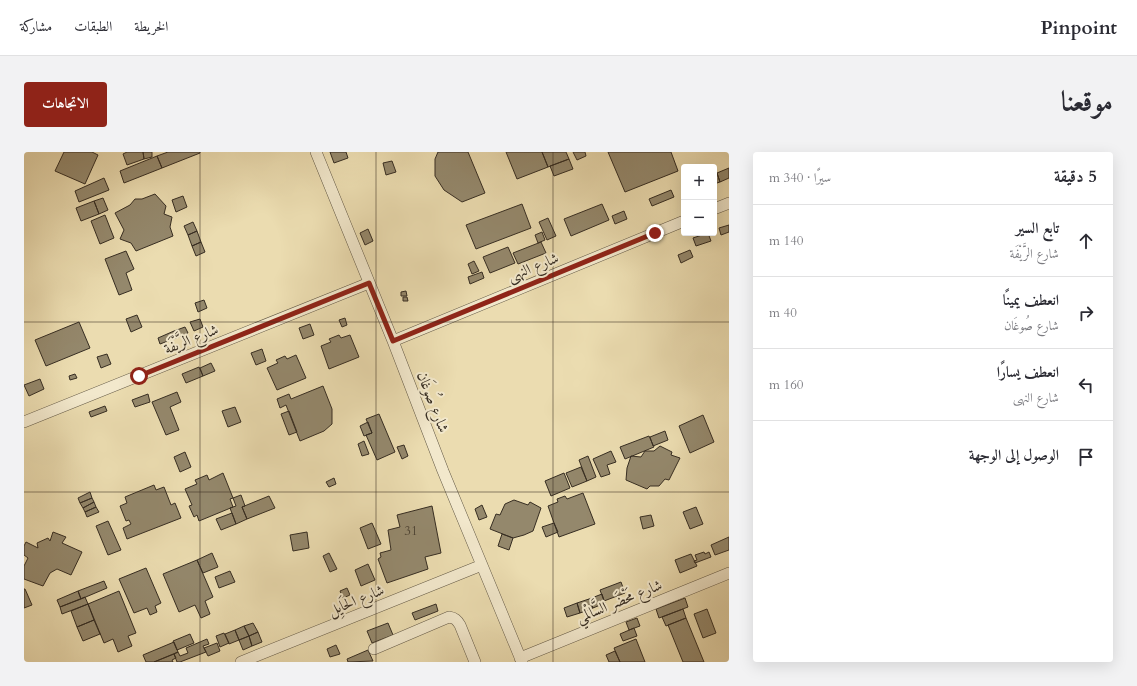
<!DOCTYPE html>
<html lang="ar">
<head>
<meta charset="utf-8">
<style>
	body { margin:0; font-family:Cardo,Amiri,serif; background:#f2f2f3; color:#2b2b33; direction:rtl }
	.controls { position:absolute; right:12px; top:12px; display:grid; overflow:hidden; border-radius:4px; box-shadow:0 4px 16px #0002 }
	.controls button { width:36px; height:36px; display:grid; place-items:center; padding:0; border:0; border-bottom:1px solid #e1e1e2; background:#fff; color:#2b2b33; font:20px sans-serif }
	.stop { position:absolute; width:12px; height:12px; margin:-9px; border:3px solid #8f2418; border-radius:50%; background:#fff }
	.stop.end { background:#8f2418; border-color:#fff; box-shadow:0 1px 4px #0008 }
	.list { margin:0; padding:0; list-style:none }
	h2 { display:flex; justify-content:space-between; align-items:center; height:52px; margin:0; padding:0 16px; font-size:17px }
	h2 small { font-size:13px; font-weight:400; color:#7c7c81 }
	.list li { display:grid; grid-template-columns:26px 1fr auto; gap:12px; align-items:center; box-sizing:border-box; height:72px; padding:0 16px; border-top:1px solid #e1e1e2 }
	.list b { display:block; font-size:15px; white-space:nowrap }
	.list p { margin:0; font-size:13px; white-space:nowrap; color:#7c7c81 }
	.list em { font-size:13px; font-style:normal; color:#7c7c81 }
	.icon { flex:none; width:22px; height:22px; fill:none; stroke:currentColor; stroke-width:2; stroke-linecap:round; stroke-linejoin:round }
	.map { position:relative; flex:none; width:705px; height:510px; overflow:hidden; direction:ltr; border-radius:4px }
	header { display:flex; align-items:center; gap:24px; box-sizing:border-box; height:56px; padding:0 20px; background:#fff; border-bottom:1px solid #e1e1e2 }
	header strong { font-size:19px }
	nav { display:flex; gap:22px; margin-inline-start:auto; font-size:14px }
	.intro { display:flex; align-items:center; justify-content:space-between; box-sizing:border-box; height:96px; padding:0 24px }
	h1 { margin:0; font-size:28px }
	.button { padding:10px 18px; border-radius:4px; background:#8f2418; color:#fff; font-size:14px; font-weight:700 }
	main { display:flex; gap:24px; padding:0 24px }
	aside { flex:1; background:#fff; border-radius:4px; box-shadow:0 4px 16px #0002 }
	.map>svg:first-child { display:block }
	.building { fill:#94886c; stroke:#362d22 }
	.lines { fill:none; stroke-linecap:round; stroke-linejoin:round }
	.minor-casing { stroke:#635946; stroke-width:12 }
	.minor { stroke:#f2e8cc; stroke-width:11 }
	.route { stroke:#8f2418; stroke-width:5 }
	.grid { fill:none; stroke:#362d22; stroke-width:1; stroke-opacity:0.55 }
	.labels { text-anchor:middle; stroke-width:4; stroke-linejoin:round; paint-order:stroke }
	.number-label { font-size:13px; fill:#4e4434 }
	.street-label { font-size:15px; fill:#362d22; stroke:#f2e8cc }
</style>
</head>
<body>
<header>
<strong>Pinpoint</strong>
<nav><a>الخريطة</a><a>الطبقات</a><a>مشاركة</a></nav>
</header>
<div class="intro"><h1>موقعنا</h1><a class="button">الاتجاهات</a></div>
<main>
<aside>
<h2>5 دقيقة<small>سيرًا · 340 m</small></h2>
<ul class="list">
<li><svg class="icon" aria-label="ahead" viewBox="0 0 24 24"><path d="M12 20V5M6 11l6-6 6 6"/></svg><div><b>تابع السير</b><p>شارع الرَّيْفَة</p></div><em>140 m</em></li>
<li><svg class="icon" aria-label="right" viewBox="0 0 24 24"><path d="M7 20v-9h11M14 6l5 5-5 5"/></svg><div><b>انعطف يمينًا</b><p>شارع صُوغَان</p></div><em>40 m</em></li>
<li><svg class="icon" aria-label="left" viewBox="0 0 24 24"><path d="M17 20v-9H6M10 6l-5 5 5 5"/></svg><div><b>انعطف يسارًا</b><p>شارع النهى</p></div><em>160 m</em></li>
<li><svg class="icon" aria-label="arrive" viewBox="0 0 24 24"><path d="M6 21V4h12l-3 4 3 4H6"/></svg><div><b>الوصول إلى الوجهة</b></div></li>
</ul>
</aside>
<div class="map">
<svg width="705" height="510" viewBox="0 0 705 510">
	<rect width="100%" height="100%" fill="#ebdcb0"/>
	<filter id="stains"><feTurbulence type="fractalNoise" baseFrequency=".005" numOctaves="4"/><feColorMatrix values="0 0 0 0 .2 0 0 0 0 .09 0 0 0 0 .02 0 0 0 .5 -.17"/></filter>
	<radialGradient id="worn" r=".72"><stop offset=".6" stop-color="#630" stop-opacity="0"/><stop offset="1" stop-color="#630" stop-opacity=".3"/></radialGradient>
	<!-- building -->
	<path class="building" d="M40,0H68L74,3L61,32L31,19Z
		M103,0H119L120,7L103,13L99,2Z
		M119,0H128V5L120,7Z
		M144,0H176V1L138,16L133,4Z
		M306,0H322L324,6L310,11Z
		M414,0H444L461,41L438,50L420,38L411,24V7Z
		M482,0H518L524,15L493,27Z
		M518,0H542L545,7L524,15Z
		M549,0H561L562,4L553,8Z
		M584,0H647L654,19L601,40Z
		M133,4L138,16L100,31L96,19Z
		M545,7L549,17L530,24L526,14Z
		M368,9L372,20L362,23L359,11Z
		M705,16V26L696,30L693,21Z
		M693,21L696,30L690,32V22Z
		M80,26L85,38L55,50L51,39Z
		M647,38L650,45L628,54L625,47Z
		M131,42L142,54L140,62L148,65L146,75L149,84L112,99L107,91L96,87L100,78L91,61L106,53L111,47H118Z
		M159,44L163,55L152,60L148,48Z
		M79,46L84,58L75,62L70,49Z
		M70,49L75,62L57,69L52,56Z
		M498,52L507,76L452,97L442,73Z
		M578,52L585,68L547,84L540,67Z
		M600,59L603,67L591,72L588,64Z
		M81,63L90,86L76,92L67,69Z
		M524,66L532,84L523,88L515,70Z
		M169,70L173,79L164,83L160,74Z
		M705,73V80L697,83L695,76Z
		M344,77L349,89L341,93L336,81Z
		M173,79L177,90L168,94L164,83Z
		M518,80L521,88L514,91L511,83Z
		M684,81L687,89L672,94L669,86Z
		M177,90L181,100L172,104L168,94Z
		M517,90L522,101L494,112L489,101Z
		M484,95L491,111L466,121L459,105Z
		M666,98L669,105L657,111L654,103Z
		M102,99L110,117L102,121L108,138L95,143L81,107Z
		M450,109L455,119L448,122L444,112Z
		M458,120L460,126L446,132L444,125Z
		M382,139L383,144H377V140Z
		M379,145H383L384,149H379Z
		M180,148L183,156L174,160L171,151Z
		M113,163L118,175L107,180L102,167Z
		M321,166L323,173L318,175L315,168Z
		M176,167L179,175L170,179L166,170Z
		M55,170L66,196L22,214L11,188Z
		M286,172L290,183L279,187L275,176Z
		M161,175L164,181L152,186L150,179Z
		M150,179L152,186L136,192L134,186Z
		M315,183L317,186L326,183L335,205L305,217L297,194L307,190L305,187Z
		M238,197L242,209L232,213L227,201Z
		M83,202L87,212L77,216L73,205Z
		M272,203L282,226L253,238L243,216L254,211L252,208L261,204L263,207Z
		M187,211L191,219L179,224L176,216Z
		M175,215L179,224L162,231L158,222Z
		M51,222L53,226L46,228L45,224Z
		M16,227L20,237L5,244L0,233Z
		M299,234L308,257V272L300,279L276,289L262,253L256,256L253,247L265,242L267,247Z
		M153,240L157,250L146,255L155,278L142,283L128,250Z
		M124,242L126,250L111,255L108,248Z
		M81,254L83,259L67,265L65,260Z
		M211,255L217,270L204,275L198,259Z
		M265,259L273,280L265,283L257,262Z
		M355,262L371,300L353,308L342,283L348,281L342,267Z
		M679,263L690,290L666,301L655,274Z
		M344,270L348,281L340,284L336,274Z
		M641,279L644,288L629,294L626,285Z
		M625,284L630,295L601,307L596,295Z
		M340,289L345,302L338,304L334,292Z
		M380,293L384,304L378,307L373,295Z
		M636,294L648,300L647,303L656,306L645,328L641,327L635,334H626L623,337L602,328L603,316L607,304L617,305L621,299H630Z
		M587,299L592,310L583,313L586,322L577,325L569,307Z
		M161,300L167,315L156,320L150,305Z
		M564,304L572,325L563,329L555,308Z
		M557,315L563,329L548,335L542,321Z
		M199,321L209,346L206,347L209,355L175,369L173,363L170,365L165,354L168,353L161,337L173,332L171,328L183,323L185,328Z
		M540,321L546,336L527,344L521,329Z
		M310,326L312,332L305,335L302,330Z
		M130,333L132,338L140,335L147,353L151,351L157,366L103,387L99,376L107,372L105,368L102,369L96,354L103,351L101,345Z
		M66,340L68,346L56,351L54,346Z
		M559,341L571,372L535,385L524,354L534,350L533,347L541,344L543,347Z
		M217,343L221,354L218,355L223,367L212,372L206,356L212,354L209,346Z
		M245,344L251,356L223,367L218,355Z
		M68,346L70,350L59,356L56,351Z
		M490,348L504,353L506,350L517,356L509,379L500,383L489,386L466,377L472,362L476,363L481,352Z
		M70,350L72,355L61,360L59,356Z
		M458,353L463,365L455,368L451,357Z
		M408,354L417,401L401,405L404,417L363,431L354,407L357,405L356,401L367,398L364,378L376,375L373,363Z
		M72,355L75,360L63,365L61,360Z
		M672,355L679,372L666,377L659,360Z
		M208,361L212,372L197,378L192,367Z
		M627,363L630,374L619,377L616,365Z
		M84,369L97,398L84,403L72,374Z
		M348,371L357,392L344,397L336,376Z
		M530,371L534,380L522,385L518,375Z
		M29,380L42,385L38,391L58,400L47,423L33,417L26,421L19,434L0,427V414L4,406L0,403V394L2,390L14,396L13,391L24,386L26,389Z
		M283,380L285,396L269,399L266,383Z
		M478,382L489,386L485,398L474,394Z
		M705,385V398L691,403L687,393Z
		M680,400L681,402L685,400L687,405L671,411L670,409L673,408L671,403Z
		M188,401L194,415L179,421L173,408Z
		M305,401L313,417L306,420L299,404Z
		M667,402L673,414L656,421L651,408Z
		M173,408L189,445L181,449L186,462L177,466L171,453L155,460L139,422Z
		M344,412L351,428L337,434L331,418Z
		M122,416L137,451L131,454L133,460L126,463L123,456L110,461L95,427Z
		M206,419L211,430L195,436L191,425Z
		M80,429L83,436L57,447L54,439Z
		M597,430L601,441L580,449L576,438Z
		M323,436L326,443L319,446L316,439Z
		M0,437H1L8,453L0,456Z
		M54,439L57,447L36,455L33,448Z
		M95,439L112,481L104,484L108,494L94,500L89,487L80,491L64,452Z
		M578,442L581,451L569,456L565,447Z
		M61,445L64,452L38,462L36,455Z
		M661,446L664,455L635,466L632,457Z
		M565,447L569,456L556,461L553,451Z
		M553,451L556,461L543,465L540,456Z
		M64,452L70,468L53,475L47,459Z
		M412,452L414,459L391,468L388,461Z
		M659,457L662,466L642,474L638,465Z
		M683,457L692,481L679,486L670,462Z
		M613,466L616,474L605,478L602,470Z
		M662,466L680,510H659L644,473Z
		M70,468L76,482L59,489L53,475Z
		M229,471L234,480L225,484L220,474Z
		M364,471L369,483L348,491L343,479Z
		M220,474L225,484L215,488L211,478Z
		M610,476L613,484L599,489L596,482Z
		M211,478L215,488L205,492L201,482Z
		M234,480L238,490L228,494L225,484Z
		M200,481L205,491L196,495L192,484Z
		M166,482L170,491L153,498L149,489Z
		M225,484L228,494L219,498L215,488Z
		M183,487L185,492L179,494L182,500L156,510H153L150,502L154,500L156,504L164,501L162,496Z
		M612,487L621,510H596L590,496Z
		M150,490L154,500L130,510H122L119,503Z
		M193,491L196,499L184,504L180,496Z
		M312,493L316,502L306,505L303,497Z
		M344,498L349,509L324,510L323,507Z
		M591,499L596,510H585L582,503Z
		M150,502L152,506L148,508L149,510H130Z"/>
	<g class="lines">
		<!-- minor casing -->
		<g class="minor-casing">
			<path id="minor" d="M292,0L369,189L419,319L498,510
				M690,57L705,51
				M369,189L660,69
				M0,270L345,131
				M350,497L425,465C431,466 433,468 436,473L451,510
				M496,506L705,421
				M217,510L458,413"/>
		</g>
		<!-- minor -->
		<use href="#minor" class="minor"/>
	</g>
	<g class="lines">
		<!-- route -->
		<path class="route" d="M115,224L345,131L369,189L631,81"/>
	</g>
	<!-- grid -->
	<path class="grid" d="M176,0V510M352,0V510M529,0V510M0,170H705M0,340H705"/>
	<g class="labels">
		<!-- number labels -->
		<g class="number-label">
			<text x="387" y="383">31</text>
		</g>
		<!-- street labels -->
		<g class="street-label">
			<text transform="translate(509 115) rotate(-22)" y="5">شارع النهى</text>
			<text transform="translate(167 187) rotate(-22)" y="5">شارع الرَّيْفَة</text>
			<text transform="translate(409 250) rotate(69)" y="5">شارع صُوغَان</text>
			<text transform="translate(332 448) rotate(-22)" y="5">شارع الحَايِل</text>
			<text transform="translate(595 449) rotate(-22)" y="5">شارع مَحْضَر السَّالْمي</text>
		</g>
	</g>
	<rect width="100%" height="100%" filter="url(#stains)"/>
	<rect width="100%" height="100%" fill="url(#worn)"/>
</svg>
<div class="controls">
<button>+</button>
<button>−</button>
</div>
<div class="stop" style="left:115px;top:224px"></div>
<div class="stop end" style="left:631px;top:81px"></div>
</div>
</main>
</body>
</html>
